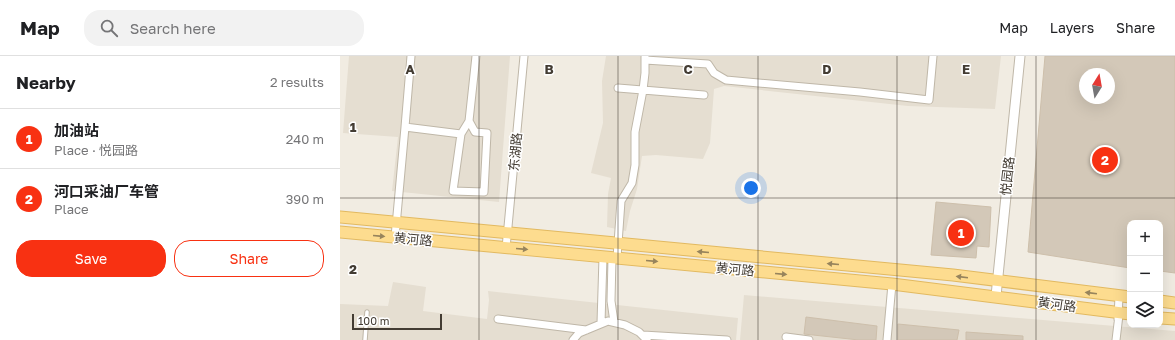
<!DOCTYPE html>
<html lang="en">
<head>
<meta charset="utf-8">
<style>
	body { margin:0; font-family:"Golos Text","Noto Sans SC",sans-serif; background:#f2f2f2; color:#202124 }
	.controls { position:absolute; right:12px; bottom:12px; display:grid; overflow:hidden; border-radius:8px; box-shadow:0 4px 16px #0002 }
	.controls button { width:36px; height:36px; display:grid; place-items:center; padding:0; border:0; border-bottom:1px solid #e0e0e0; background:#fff; color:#202124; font:20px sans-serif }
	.compass { position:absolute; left:739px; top:12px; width:36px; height:36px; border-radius:50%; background:#fff; box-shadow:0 4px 16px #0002; rotate:11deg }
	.scale { position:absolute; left:12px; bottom:10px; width:90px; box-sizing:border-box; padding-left:4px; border:2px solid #433c33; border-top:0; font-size:11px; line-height:14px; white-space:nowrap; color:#433c33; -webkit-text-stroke:3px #fff; paint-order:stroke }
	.you { position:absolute; left:411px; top:132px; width:14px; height:14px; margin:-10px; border:3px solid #fff; border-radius:50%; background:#1a73e8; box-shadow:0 0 0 6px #1a73e833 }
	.badge { display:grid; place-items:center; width:26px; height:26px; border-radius:50%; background:#f83112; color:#fff; font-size:13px; font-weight:700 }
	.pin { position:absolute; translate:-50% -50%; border:2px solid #fff; box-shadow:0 1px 4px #0006 }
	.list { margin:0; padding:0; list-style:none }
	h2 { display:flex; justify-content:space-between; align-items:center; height:52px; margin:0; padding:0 16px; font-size:17px }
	h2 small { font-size:13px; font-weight:400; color:#757577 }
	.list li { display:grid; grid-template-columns:26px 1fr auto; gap:12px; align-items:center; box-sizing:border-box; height:60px; padding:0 16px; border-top:1px solid #e0e0e0 }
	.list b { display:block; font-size:15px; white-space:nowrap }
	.list p { margin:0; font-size:13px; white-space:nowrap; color:#757577 }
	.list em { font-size:13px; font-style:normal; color:#757577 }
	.actions { display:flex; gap:8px; padding:12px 16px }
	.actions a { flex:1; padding:9px 0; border:1px solid #f83112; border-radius:16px; text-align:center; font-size:14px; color:#f83112 }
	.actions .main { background:#f83112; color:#fff }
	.icon { flex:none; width:22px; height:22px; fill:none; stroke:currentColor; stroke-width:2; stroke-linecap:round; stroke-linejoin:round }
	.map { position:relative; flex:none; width:835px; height:284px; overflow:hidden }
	header { display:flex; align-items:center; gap:24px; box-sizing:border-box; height:56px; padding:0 20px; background:#fff; border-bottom:1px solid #e0e0e0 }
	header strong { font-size:19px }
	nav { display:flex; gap:22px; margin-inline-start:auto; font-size:14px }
	.search { width:280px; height:36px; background:#f2f2f2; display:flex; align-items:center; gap:10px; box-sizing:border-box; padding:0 14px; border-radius:16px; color:#757577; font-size:15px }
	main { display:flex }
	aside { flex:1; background:#fff }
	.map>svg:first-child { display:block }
	.residential { fill:#e5ded1 }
	.building { fill:#d3c8b8; stroke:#cdbfab; fill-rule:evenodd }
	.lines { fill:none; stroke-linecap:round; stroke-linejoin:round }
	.service-casing { stroke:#bfb7a8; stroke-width:5.5 }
	.minor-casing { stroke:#bfb7a8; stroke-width:9 }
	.tertiary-casing { stroke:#bfb7a8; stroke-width:11 }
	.primary-casing { stroke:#e2b960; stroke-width:13 }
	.service { stroke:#fff; stroke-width:3.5 }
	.minor { stroke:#fff; stroke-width:7 }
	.tertiary { stroke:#fff; stroke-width:9 }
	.primary { stroke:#fddc8f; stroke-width:11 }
	.oneway { fill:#97845c }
	.grid { fill:none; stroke:#433c33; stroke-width:1; stroke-opacity:0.55 }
	.labels { text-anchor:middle; stroke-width:3; stroke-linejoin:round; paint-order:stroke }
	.street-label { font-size:13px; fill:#433c33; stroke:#fff }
	.grid-label { font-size:13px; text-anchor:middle; font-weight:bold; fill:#433c33; stroke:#fff; stroke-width:3; stroke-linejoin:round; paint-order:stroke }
</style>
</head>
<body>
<header>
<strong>Map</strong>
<div class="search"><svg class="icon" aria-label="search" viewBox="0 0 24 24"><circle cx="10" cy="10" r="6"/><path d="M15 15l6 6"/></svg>Search here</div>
<nav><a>Map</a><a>Layers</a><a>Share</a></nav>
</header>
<main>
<aside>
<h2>Nearby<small>2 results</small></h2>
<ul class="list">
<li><span class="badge">1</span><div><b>加油站</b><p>Place · 悦园路</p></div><em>240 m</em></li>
<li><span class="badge">2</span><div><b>河口采油厂车管</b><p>Place</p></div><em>390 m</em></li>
</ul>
<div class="actions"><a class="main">Save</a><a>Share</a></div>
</aside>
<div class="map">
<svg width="835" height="284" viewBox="0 0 835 284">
	<rect width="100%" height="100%" fill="#f1ece2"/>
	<!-- residential -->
	<path class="residential" d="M9,0H170L159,146L52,135L58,81L3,77Z
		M266,0H661L655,53L568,50L384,30L374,33L370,87L363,103L316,99L302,100L297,133L290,155L286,175L267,171L268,138L271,122L251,117L263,67L262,25Z
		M53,226L86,231L83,255L147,263L149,244L148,235L398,262L396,284H0V248L48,250Z
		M404,239L835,275V284H400Z"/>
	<!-- building -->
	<path class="building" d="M705,0H835V217L820,215V167H790V212L688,196ZM745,18H769V42H745Z
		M596,146L651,151L649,191L637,190L636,202L591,199Z
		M466,261L537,270L536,284H519L464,278Z
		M558,268L619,274L617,284H558Z
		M626,276L683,280V284H626Z"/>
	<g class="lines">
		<!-- service casing -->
		<g class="service-casing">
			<path id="service" d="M25,284L27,256"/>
		</g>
		<!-- minor casing -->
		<g class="minor-casing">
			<path id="minor" d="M71,0L65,71L121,78L129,65L136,0
				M305,4L368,8L374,17L386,24L520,36L589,44L593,0
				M278,32L364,39
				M121,78L113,135L144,136L147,77L135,76L129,65
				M55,181L65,71
				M166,192L184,0
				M272,202L271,245L274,266
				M277,202L281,145L292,127L295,109V76L303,34L305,17V1
				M779,257L778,263L779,240
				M158,263L246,274
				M261,267L263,201
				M303,279L387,284
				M446,281L469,284
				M233,284L239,277L268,265L285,269L299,276L307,284
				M547,284L552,228
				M776,284L779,259"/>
		</g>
		<!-- tertiary casing -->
		<g class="tertiary-casing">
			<path id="tertiary" d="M656,240L680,0"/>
		</g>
		<!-- primary casing -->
		<g class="primary-casing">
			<path id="primary" d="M0,161L613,219L790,241
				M0,176L552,228L790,258
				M820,245L835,247
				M820,262L835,263"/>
		</g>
		<!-- service -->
		<use href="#service" class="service"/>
		<!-- minor -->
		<use href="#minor" class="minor"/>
		<!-- tertiary -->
		<use href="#tertiary" class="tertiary"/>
		<!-- primary -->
		<use href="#primary" class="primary"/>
	</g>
	<!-- one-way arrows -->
	<defs><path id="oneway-solid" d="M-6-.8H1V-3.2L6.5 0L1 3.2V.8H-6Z"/></defs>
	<g class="oneway">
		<use href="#oneway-solid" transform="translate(39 180) rotate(5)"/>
		<use href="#oneway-solid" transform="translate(182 193) rotate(5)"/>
		<use href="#oneway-solid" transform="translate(363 196) rotate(-175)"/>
		<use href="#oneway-solid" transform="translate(312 205) rotate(5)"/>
		<use href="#oneway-solid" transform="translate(493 208) rotate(-175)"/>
		<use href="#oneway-solid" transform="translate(441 218) rotate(5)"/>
		<use href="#oneway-solid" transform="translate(622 221) rotate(-173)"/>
		<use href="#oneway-solid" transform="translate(751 237) rotate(-173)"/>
	</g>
	<!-- grid -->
	<path class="grid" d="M139,0V284M278,0V284M418,0V284M557,0V284M696,0V284M0,142H835"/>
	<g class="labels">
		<!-- street labels -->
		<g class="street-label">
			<text transform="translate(175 96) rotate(-85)" y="5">东湖路</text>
			<text transform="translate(667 120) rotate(-84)" y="5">悦园路</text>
			<text transform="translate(73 183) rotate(5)" y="5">黄河路</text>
			<text transform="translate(395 213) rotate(5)" y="5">黄河路</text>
			<text transform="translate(717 248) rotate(8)" y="5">黄河路</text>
		</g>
	</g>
	<g class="grid-label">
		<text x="70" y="18">A</text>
		<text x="209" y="18">B</text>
		<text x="348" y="18">C</text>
		<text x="487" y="18">D</text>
		<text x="626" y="18">E</text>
		<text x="13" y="76">1</text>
		<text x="13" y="218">2</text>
	</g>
</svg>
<div class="controls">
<button>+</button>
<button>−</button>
<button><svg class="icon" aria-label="layers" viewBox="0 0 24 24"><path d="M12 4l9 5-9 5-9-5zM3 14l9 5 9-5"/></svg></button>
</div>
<svg class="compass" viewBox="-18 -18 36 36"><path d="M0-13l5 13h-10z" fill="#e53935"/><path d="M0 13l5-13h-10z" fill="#757577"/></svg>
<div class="scale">100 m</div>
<div class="you"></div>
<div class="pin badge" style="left:621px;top:177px">1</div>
<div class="pin badge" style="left:765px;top:104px">2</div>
</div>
</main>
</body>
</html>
